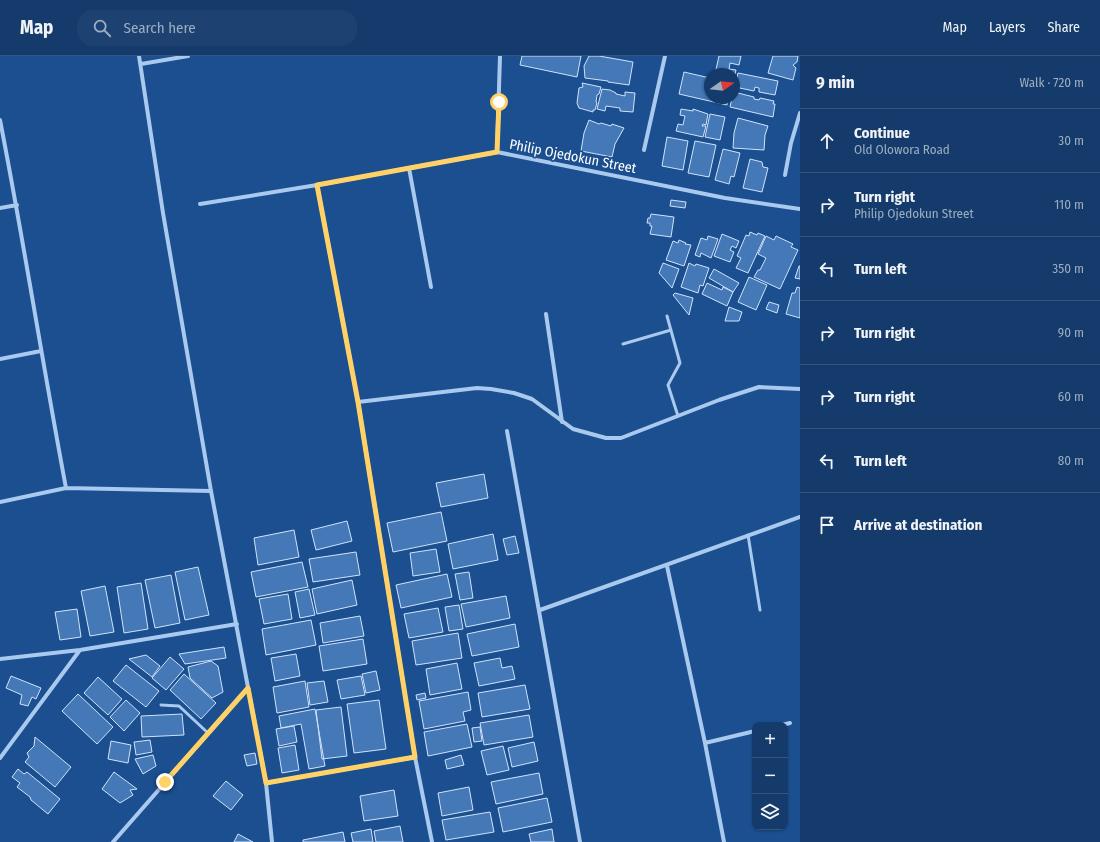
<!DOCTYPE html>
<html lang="en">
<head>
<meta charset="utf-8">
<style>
	body { margin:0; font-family:"Fira Sans Condensed",sans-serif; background:#1d4271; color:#f1f3f6 }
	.controls { position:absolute; right:12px; bottom:12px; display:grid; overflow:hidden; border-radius:8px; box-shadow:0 1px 3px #0004 }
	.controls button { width:36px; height:36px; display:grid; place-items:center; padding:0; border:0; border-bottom:1px solid #33557e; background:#143b6b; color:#f1f3f6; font:20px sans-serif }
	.compass { position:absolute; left:704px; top:12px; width:36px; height:36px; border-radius:50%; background:#143b6b; box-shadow:0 1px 3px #0004; rotate:76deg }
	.stop { position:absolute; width:12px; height:12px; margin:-9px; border:3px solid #ffd166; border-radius:50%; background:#fff }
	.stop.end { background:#ffd166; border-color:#fff; box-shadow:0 1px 4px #0008 }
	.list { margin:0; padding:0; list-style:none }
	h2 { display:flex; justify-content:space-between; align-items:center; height:52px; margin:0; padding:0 16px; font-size:17px }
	h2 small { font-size:13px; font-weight:400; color:#9dadc1 }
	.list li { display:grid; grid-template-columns:26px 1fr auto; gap:12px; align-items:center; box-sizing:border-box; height:64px; padding:0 16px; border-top:1px solid #33557e }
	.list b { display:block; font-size:15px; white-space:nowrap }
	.list p { margin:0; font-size:13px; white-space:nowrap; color:#9dadc1 }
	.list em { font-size:13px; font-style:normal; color:#9dadc1 }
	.icon { flex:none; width:22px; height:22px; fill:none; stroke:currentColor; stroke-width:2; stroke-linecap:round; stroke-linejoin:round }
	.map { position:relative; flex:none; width:800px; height:786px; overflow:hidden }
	header { display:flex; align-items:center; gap:24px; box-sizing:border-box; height:56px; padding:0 20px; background:#143b6b; border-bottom:1px solid #33557e }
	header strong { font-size:19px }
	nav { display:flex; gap:22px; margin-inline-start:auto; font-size:14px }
	.search { width:280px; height:36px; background:#1d4271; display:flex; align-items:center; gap:10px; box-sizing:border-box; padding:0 14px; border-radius:16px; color:#9dadc1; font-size:15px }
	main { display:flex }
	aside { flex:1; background:#143b6b }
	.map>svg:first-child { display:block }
	.building { fill:#4478b7; stroke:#cfe3fa }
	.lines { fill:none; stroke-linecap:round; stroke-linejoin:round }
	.service { stroke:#a9c9ee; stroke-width:3 }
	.minor { stroke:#a9c9ee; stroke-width:4 }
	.route { stroke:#ffd166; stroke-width:5 }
	.labels { text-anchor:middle; stroke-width:3.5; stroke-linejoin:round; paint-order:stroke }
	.street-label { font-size:14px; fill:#fff; stroke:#1b4f8f }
</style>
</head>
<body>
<header>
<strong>Map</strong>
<div class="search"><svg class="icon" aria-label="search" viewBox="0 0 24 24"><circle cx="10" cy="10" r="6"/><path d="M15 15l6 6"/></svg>Search here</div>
<nav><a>Map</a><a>Layers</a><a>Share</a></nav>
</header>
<main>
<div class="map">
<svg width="800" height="786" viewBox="0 0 800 786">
	<rect width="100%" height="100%" fill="#1b4f8f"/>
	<!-- building -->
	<path class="building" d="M522,0H581L577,21L520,9Z
		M589,0H599L633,6L629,29L608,26V25L585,22L584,10Z
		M719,0H741L739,9L730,7L729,13L736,14L734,22V18H715Z
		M773,0H798L797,6L793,9L796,12L793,24L768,17Z
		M684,16L710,22V42H728L727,49L679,38Z
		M738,17L778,25L775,39L759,36V32L755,31L754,35L735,31Z
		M582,27L601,31L599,38L597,39L596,46L597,47L595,54H593V56L579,52L577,47L579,32L583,31Z
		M602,33L610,34L616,37V38L625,40V36L635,37L633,56L620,55V52L606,50L605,55L597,53Z
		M734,36L754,41V43L759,44L760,42L774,45L773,48H775L773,61L730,51L732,42H734Z
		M681,53L693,55V53L708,58L706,69L703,68L702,70H706L703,81L676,75L678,68L683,69L685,60L680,59Z
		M710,58L725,61L720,84L705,81Z
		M738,62L768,70L765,79L764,94L733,92L734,77Z
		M589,64L599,68L601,67L611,70L612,68L624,72L615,88L612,101L581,95L584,77Z
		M667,81L688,85L683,114L662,110Z
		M695,85L716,89L709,121L688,117Z
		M723,93L740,97L734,121L731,120L729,128L715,124Z
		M750,103L762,106L763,111L768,112L762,136L743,132Z
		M671,144L686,146L685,152L670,150Z
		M651,158L674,161L671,181L650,178L652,170H650V167H647L648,162H650Z
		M750,176L757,179L758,177L765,180L748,217L736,212L741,202L737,200L746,179L749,180Z
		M722,178L739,185L736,192L732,190L730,194L734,196L730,206L714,200Z
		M708,180L718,183L711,202L701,197L700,201L695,199L701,182L707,184Z
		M766,180L774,184L776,180L793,188L791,191L798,194L780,233L754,221L758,214H760L766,202L758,198Z
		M679,184L686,187L685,188L691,189L684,210L666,204L673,185L678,187Z
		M663,207L679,213L672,232L659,217Z
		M689,207L695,210L696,208L709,212L703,230L700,229L698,237L681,231Z
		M799,210H800V223L795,222Z
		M714,213L739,227L733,236L709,222Z
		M749,221L767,229L756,254L738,246Z
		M707,227L722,234L723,231L733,236L727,250L702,238Z
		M797,231L800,232V262L786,258L792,237H795Z
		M675,237L693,242L689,259L673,239Z
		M769,246L779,249L777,257L766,253Z
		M729,251L742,256L739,265H725Z
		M484,418L488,442L441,451L436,427Z
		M441,456L447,485L393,496L387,467Z
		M347,465L352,485L316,494L311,474Z
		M294,474L299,501L258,509L254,482Z
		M493,478L498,504L453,513L448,488Z
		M515,480L519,497L507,499L503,483Z
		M436,493L440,516L413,520L410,497Z
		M356,496L360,519L313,526L309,503Z
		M302,506L308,531L256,541L251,516Z
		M198,511L209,559L185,564L175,516Z
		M469,516L473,542L460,544L455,518Z
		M447,518L452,541L401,552L396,529Z
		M171,519L180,567L155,572L145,524Z
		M352,524L357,549L317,558L312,533Z
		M141,527L148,573L124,577L117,531Z
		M105,530L114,576L90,580L81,535Z
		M309,533L315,559L300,562L295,536Z
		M288,538L292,563L264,568L259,543Z
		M506,540L510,562L466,571L461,548Z
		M459,549L463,573L449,575L445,551Z
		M438,552L443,576L409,582L404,558Z
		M77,553L81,581L60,584L55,556Z
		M360,560L364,580L323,587L320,567Z
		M311,564L316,589L266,599L262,573Z
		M515,568L519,591L472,600L467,578Z
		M458,577L462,602L416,609L412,585Z
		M363,583L367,608L323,615L319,590Z
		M224,591L226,602L185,608L179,598Z
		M296,598L300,620L275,625L271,602Z
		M146,599L160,610L152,621L129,603Z
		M170,601L184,613L166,634L152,622Z
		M500,602L502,612L512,610L515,623L479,630L474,607Z
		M211,605L218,610L223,636L212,642L190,622L188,611Z
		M457,607L462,633L430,639L426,613Z
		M126,609L159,635L146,651L113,625Z
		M376,615L380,634L366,637L362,618Z
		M184,618L216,647L201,663L170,634Z
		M11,620L41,632L36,643L32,641L28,650L20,648L22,639L6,632Z
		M361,620L365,639L341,643L337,624Z
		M98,621L122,643L108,659L84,637Z
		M305,625L309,651L277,657L273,631Z
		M324,625L328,646L310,649L307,627Z
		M525,629L530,653L482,661L478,637Z
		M468,636L471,654L463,656L465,665L424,673L419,645Z
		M425,637L426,642L417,644L416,639Z
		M78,638L113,671L97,688L62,655Z
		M126,644L140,657L124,675L110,661Z
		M379,644L386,693L354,697L347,648Z
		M341,651L347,700L322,703L316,654Z
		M315,653L325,710L309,713L301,668L281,672L279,660Z
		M182,658L184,679L142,681L141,660Z
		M529,659L533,681L484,689L480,667Z
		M467,668L472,691L428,700L424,676Z
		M294,670L297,686L279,690L276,673Z
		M480,671L482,685L474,686L472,672Z
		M35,681L71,711L55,731L25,706L29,701L27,697L34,690Z
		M150,684L152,696L136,699L134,686Z
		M111,685L131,689L128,707L108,703Z
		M534,686L538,705L512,711L508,692Z
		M295,689L299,714L282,717L278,692Z
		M503,690L509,714L487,719L481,695Z
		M255,697L257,708L247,710L244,699Z
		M153,699L156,710L143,718L135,703Z
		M461,699L464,709L447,713L445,704Z
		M18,713L24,718L27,716L60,743L48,758L31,744L30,741L17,731L20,727L12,721Z
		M114,716L137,733L130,734L133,739L120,747L102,733Z
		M539,717L543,738L496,748L491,726Z
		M226,725L243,739L231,754L213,740Z
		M469,731L473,754L442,760L438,737Z
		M394,734L398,760L364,765L360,740Z
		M547,742L552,766L503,776L498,752Z
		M490,756L494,776L446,784L442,764Z
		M400,770L403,786H376L374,775Z
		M371,773L373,786H353L351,777Z
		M552,773L554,786H531L529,778Z
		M343,776L345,786H303V784Z
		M238,778L253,786H234Z"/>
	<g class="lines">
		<!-- service -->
		<path class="service" d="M667,260L680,307L668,329L678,360
			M623,288L671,274
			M748,479L760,554
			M161,649L179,650L208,677"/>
		<!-- minor -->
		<path class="minor" d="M139,0L163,157L211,435L266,727L272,786
			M141,8L188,0
			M0,64C24,187 43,310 66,432
			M644,94L665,0
			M497,96L500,0
			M409,112L431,231
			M785,119L791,87L800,57
			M317,129L358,346L415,701L432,786
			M200,148L317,129L497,96L725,142L800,153
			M0,152L17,149
			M546,258L562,366
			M0,303L41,295
			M358,346L477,332L491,333L514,337L532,343L573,373L606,382H621L719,344L759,331L800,333
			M507,375L580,786
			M0,446L66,432L211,435
			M667,510L705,687L724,786
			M540,554L800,461
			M0,603L80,594L237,568
			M782,669L790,667
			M705,687L755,675
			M0,702L80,594
			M266,727L415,701
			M113,786L248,632"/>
	</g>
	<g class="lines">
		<!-- route -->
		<path class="route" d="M165,726L248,632L266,727L415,701L358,346L317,129L497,96L499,46"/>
	</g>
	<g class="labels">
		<!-- street labels -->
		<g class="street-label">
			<text transform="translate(573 100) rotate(11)" y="5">Philip Ojedokun Street</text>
		</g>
	</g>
</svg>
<div class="controls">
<button>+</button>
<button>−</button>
<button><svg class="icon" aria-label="layers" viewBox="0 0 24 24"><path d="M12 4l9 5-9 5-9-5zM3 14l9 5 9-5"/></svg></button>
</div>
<svg class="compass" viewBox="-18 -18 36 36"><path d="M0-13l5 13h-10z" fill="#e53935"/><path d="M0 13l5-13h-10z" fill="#9dadc1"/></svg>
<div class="stop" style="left:499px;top:46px"></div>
<div class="stop end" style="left:165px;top:726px"></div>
</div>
<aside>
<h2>9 min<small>Walk · 720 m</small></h2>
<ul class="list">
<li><svg class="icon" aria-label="ahead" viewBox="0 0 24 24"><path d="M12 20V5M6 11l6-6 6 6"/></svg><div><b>Continue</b><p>Old Olowora Road</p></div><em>30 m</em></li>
<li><svg class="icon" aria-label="right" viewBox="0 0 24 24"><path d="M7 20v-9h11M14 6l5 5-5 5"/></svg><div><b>Turn right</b><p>Philip Ojedokun Street</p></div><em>110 m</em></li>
<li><svg class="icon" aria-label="left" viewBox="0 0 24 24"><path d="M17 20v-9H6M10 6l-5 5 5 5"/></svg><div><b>Turn left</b></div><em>350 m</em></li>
<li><svg class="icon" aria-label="right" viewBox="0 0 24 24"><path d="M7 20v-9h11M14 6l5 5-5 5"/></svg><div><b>Turn right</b></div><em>90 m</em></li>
<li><svg class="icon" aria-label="right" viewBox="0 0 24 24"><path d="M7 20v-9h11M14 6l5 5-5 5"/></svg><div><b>Turn right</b></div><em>60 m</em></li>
<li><svg class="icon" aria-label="left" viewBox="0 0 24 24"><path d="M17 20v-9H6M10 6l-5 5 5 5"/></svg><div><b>Turn left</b></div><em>80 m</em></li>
<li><svg class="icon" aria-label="arrive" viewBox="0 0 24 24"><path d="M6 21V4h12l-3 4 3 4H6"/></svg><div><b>Arrive at destination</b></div></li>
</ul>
</aside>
</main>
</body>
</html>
